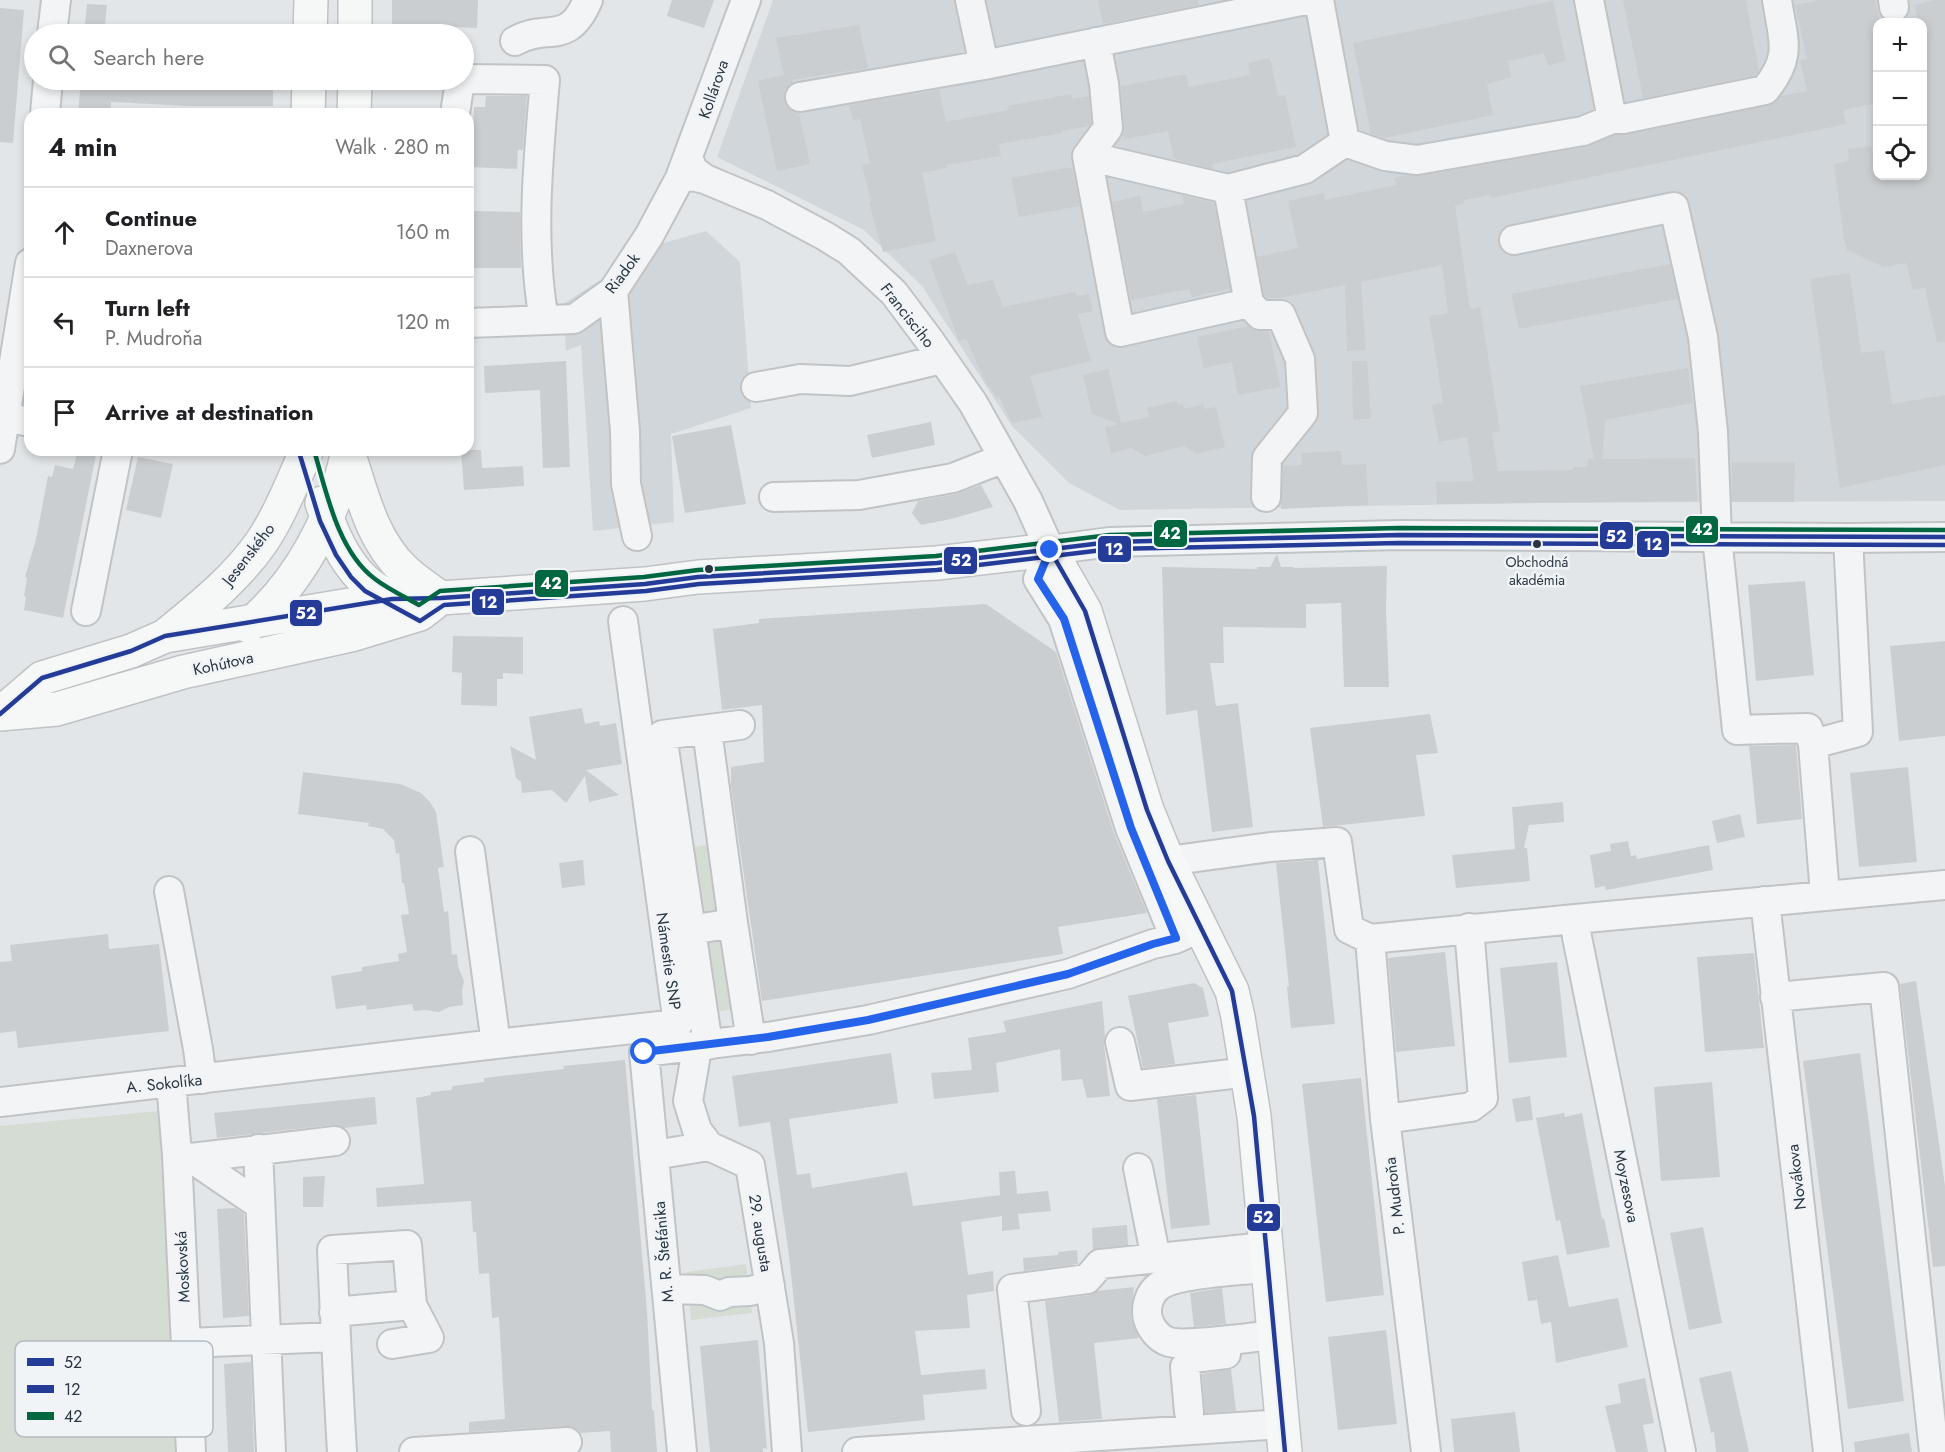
<!DOCTYPE html>
<html lang="en">
<head>
<meta charset="utf-8">
<style>
	body { margin:0; font-family:Jost,sans-serif; background:#f6f6f6; color:#202124 }
	.controls { position:absolute; right:18px; top:18px; display:grid; overflow:hidden; border-radius:12px; box-shadow:0 3px 9px #0003 }
	.controls button { width:54px; height:54px; display:grid; place-items:center; padding:0; border:0; border-bottom:2px solid #e0e0e0; background:#fff; color:#202124; font:30px sans-serif }
	.stop { position:absolute; width:18px; height:18px; margin:-14px; border:4px solid #2563eb; border-radius:50%; background:#fff }
	.stop.end { background:#2563eb; border-color:#fff; box-shadow:0 2px 6px #0008 }
	.list { margin:0; padding:0; list-style:none }
	h2 { display:flex; justify-content:space-between; align-items:center; height:78px; margin:0; padding:0 24px; font-size:26px }
	h2 small { font-size:20px; font-weight:400; color:#757577 }
	.list li { display:grid; grid-template-columns:39px 1fr auto; gap:18px; align-items:center; box-sizing:border-box; height:90px; padding:0 24px; border-top:2px solid #e0e0e0 }
	.list b { display:block; font-size:22px; white-space:nowrap }
	.list p { margin:0; font-size:20px; white-space:nowrap; color:#757577 }
	.list em { font-size:20px; font-style:normal; color:#757577 }
	.icon { flex:none; width:33px; height:33px; fill:none; stroke:currentColor; stroke-width:2; stroke-linecap:round; stroke-linejoin:round }
	.map { position:relative; flex:none; width:1945px; height:1452px; overflow:hidden }
	.search { position:absolute; background:#fff; box-shadow:0 3px 9px #0003; left:24px; top:24px; width:450px; height:66px; display:flex; align-items:center; gap:15px; box-sizing:border-box; padding:0 21px; border-radius:33px; color:#757577; font-size:22px }
	.panel { position:absolute; background:#fff; box-shadow:0 3px 9px #0003; left:24px; top:108px; width:450px; height:348px; border-radius:18px }
	.map>svg:first-child { display:block }
	.built { fill:#d1d6db; fill-rule:evenodd }
	.green { fill:#d5dcd3 }
	.building { fill:#cbced0 }
	.lines { fill:none; stroke-linecap:round; stroke-linejoin:round }
	.minor-casing { stroke:#c1c4c6; stroke-width:32 }
	.major-casing { stroke:#bfc3c6; stroke-width:36 }
	.minor { stroke:#f2f4f5; stroke-width:28 }
	.major { stroke:#f6f7f7; stroke-width:33 }
	.bus-1-casing { stroke:#f1f4f7; stroke-width:9 }
	.bus-2-casing { stroke:#f1f4f7; stroke-width:9 }
	.bus-3-casing { stroke:#f1f4f7; stroke-width:9 }
	.bus-1 { stroke:#243c98; stroke-width:4.5 }
	.bus-2 { stroke:#243c98; stroke-width:4.5 }
	.bus-3 { stroke:#006740; stroke-width:4.5 }
	.route { stroke:#2563eb; stroke-width:8 }
	.bus-dot { fill:#293542; stroke:#f1f4f7; stroke-width:2 }
	.labels { text-anchor:middle; stroke-width:5; stroke-linejoin:round; paint-order:stroke }
	.bus-label { font-size:14px; fill:#293542; stroke:#f1f4f7 }
	.street-label { font-size:16px; fill:#293542; stroke:#f1f4f7 }
	.key { fill:#f1f4f7; stroke:#b5bbc1; stroke-width:1.5 }
	.key-label { font-size:16px; fill:#293542 }
	.line-badge { stroke:#f1f4f7; stroke-width:2 }
	.badge-label { font-size:16px; text-anchor:middle; font-weight:bold; fill:#fff }
</style>
</head>
<body>
<div class="map">
<svg width="1945" height="1452" viewBox="0 0 1945 1452">
	<rect width="100%" height="100%" fill="#e3e6e8"/>
	<!-- built -->
	<path class="built" d="M773,0H1945V501L1537,503L1120,510L1069,483L1012,426L922,286L864,230L717,157ZM1878,22H1922V176H1878Z
		M706,231L740,262L751,408L671,434L674,522L593,531L581,345L566,351L563,304L653,246Z"/>
	<!-- green -->
	<path class="green" d="M714,844L725,913L698,917L687,848Z
		M728,936L740,1008L714,1012L702,940Z
		M169,1110L187,1452H0V1126Z
		M746,1264L752,1313L691,1320L687,1272Z"/>
	<!-- building -->
	<path class="building" d="M392,0H478L477,28L392,24Z
		M672,0H714L704,28L667,16Z
		M1098,0H1198L1199,5L1103,24Z
		M1623,0H1746L1759,71L1755,75L1643,98Z
		M1820,0H1875L1880,22H1878V103L1843,110L1846,124L1491,198V195L1464,200V204L1455,206L1470,309L1480,307L1500,431L1492,433L1498,471L1573,470V467H1587L1588,459H1594L1580,386L1688,368L1693,403L1605,420L1602,459L1695,458L1697,501L1437,504L1436,482L1474,481L1467,437L1439,442L1432,405L1443,403L1429,316L1448,313L1442,265L1361,282L1366,350L1347,351L1345,285L1280,298H1267L1264,295L1257,257L1298,248L1288,201L1324,193L1325,200L1396,185L1394,178L1407,175L1420,176L1586,147L1615,135H1626L1768,106L1781,96L1807,91L1800,60L1807,59L1795,5Z
		M1935,0H1945V342L1937,343L1925,288L1913,290L1906,263L1884,267L1847,250L1844,239L1834,164L1849,161L1848,149L1871,146L1874,156L1878,155V176H1923V22H1918L1915,5Z
		M1553,1L1566,61L1548,66L1544,53L1508,61L1511,77L1487,84L1493,115L1384,138L1371,134L1353,43Z
		M87,4L107,5L104,34H84Z
		M0,8L24,10L13,143L0,142Z
		M859,25L868,68L792,80L793,83L785,91L784,99L787,107L794,112L799,113L810,164L777,171L758,81L784,75L776,38Z
		M1270,58L1278,96L1285,95L1296,147L1212,164L1213,169L1174,159L1168,131L1125,139L1124,136H1122L1124,127L1121,86L1186,74L1189,87L1250,75L1248,63Z
		M81,80H273V106H190L111,102L110,114H78Z
		M939,90L946,122L1008,110V106L1071,94L1072,99L1089,96L1091,123L1089,126L1061,131L1062,133L999,144L1001,156L946,165L947,168L922,173L936,241L883,252L869,202L871,201L862,165L870,163L860,119L853,120L849,105Z
		M486,96H527L523,150H518L517,169L472,167L474,107H485Z
		M1065,168H1072L1080,206L1019,217L1011,178Z
		M1182,195L1214,203L1230,289L1192,297L1189,289L1131,300L1112,202L1140,196L1143,212L1184,204Z
		M468,211L520,212L521,268H468Z
		M955,252L968,285L993,280L1003,307L1075,292L1077,296L1089,294L1093,311L1078,314L1091,361L1030,376L1042,417L1012,423L999,397L996,398L990,386L988,387L966,339L959,341L929,260Z
		M1670,264L1678,299L1519,329L1511,294Z
		M1850,273L1861,353L1884,350L1892,404L1945,395V465L1840,488L1810,279Z
		M1248,326L1254,330L1269,332L1280,387L1238,395L1232,362L1204,368L1197,337Z
		M566,361L570,467L543,468L540,390L485,393L484,366Z
		M1352,361H1367L1371,418L1353,420Z
		M1108,369L1121,423L1149,417L1147,408L1177,401L1178,405L1183,404L1184,409L1203,404L1205,409L1216,407L1225,447L1196,454L1184,446L1145,456L1131,448L1111,453L1105,427L1119,424L1092,414L1083,375Z
		M931,422L935,445L872,458L867,435Z
		M731,425L746,504L685,513L672,436Z
		M78,450H97L63,618L24,610L26,597L24,596L27,578L25,577L36,539L48,476L52,477L55,465L73,469Z
		M461,450H481L482,468L523,466L524,486L464,490Z
		M1341,451L1342,465L1366,464L1368,505L1281,509L1283,466L1302,465L1301,453Z
		M138,457L173,464L161,518L126,510Z
		M1732,462H1795L1794,502H1732Z
		M981,485L993,507L951,519L921,525L912,513L918,501L956,494Z
		M1277,554L1281,567H1293V568L1387,566L1386,610L1389,687H1344L1341,603L1306,604V628L1223,627L1224,663H1210L1216,706L1238,703L1253,827L1212,832L1197,710L1166,715L1162,567L1257,569V567H1270Z
		M1805,581L1814,675L1756,681L1748,585Z
		M986,604L1056,652L1114,833L1147,913L1058,927L1063,954L762,1001L731,786V767L764,762L762,705L722,710L713,629L759,623V619Z
		M453,636L523,637V674L503,673V679H497V706L461,705L462,673L452,672Z
		M1945,641V736L1899,741L1890,646Z
		M582,708L585,724L599,721L600,726L616,723L622,764L586,770L619,795L589,802L585,776L566,803L552,790L522,793L521,782L516,778L510,746L536,760L529,717Z
		M1430,714L1438,753L1416,755L1425,816L1323,827L1310,728Z
		M1796,745L1802,819L1757,824L1749,746Z
		M1908,767L1917,862L1859,867L1850,773Z
		M303,772L400,784L421,793L430,802L436,812L444,867L438,868L444,912L448,911L452,955L457,954L458,966L464,981L462,992L463,1005L449,1007L439,1012L426,1010L414,1011L412,1004L367,1010L366,1005L336,1009L331,976L362,971V967L399,961L398,954L407,952L401,915L409,914L404,883H402L399,853L396,854L394,840L383,829L368,826L369,823L298,814Z
		M1563,802L1564,822L1529,825L1524,848H1527L1530,881L1456,888L1452,855L1515,849L1512,807Z
		M1740,814L1745,837L1717,843L1712,821Z
		M1628,841L1631,856L1636,855L1637,859L1709,845L1713,870L1606,890L1605,886L1595,888L1590,855L1611,851L1610,844Z
		M583,860L585,885L562,888L559,863Z
		M1318,860L1335,1024L1291,1028L1287,987L1289,986L1276,863Z
		M108,934L109,949L159,944L169,1031L18,1048L16,1031L0,1033V962L12,961L10,945Z
		M1445,952L1455,1046L1396,1052L1388,958Z
		M1754,953L1764,1048L1705,1052L1697,957Z
		M1557,962L1567,1057L1509,1063L1500,968Z
		M1916,981L1945,1186V1266L1933,1267L1900,984Z
		M1194,983L1203,988L1209,1016L1168,1023L1175,1064L1143,1068L1128,996Z
		M1102,1001L1105,1036L1104,1045L1110,1096L1087,1098L1082,1079L1062,1081L1060,1049L996,1063L999,1092L934,1099L931,1073L972,1070L968,1038L1006,1032L1003,1021Z
		M891,1053L898,1103L789,1119L797,1175L810,1173L812,1188L907,1172L913,1206L1000,1195L999,1172L1015,1171L1017,1194L1048,1191L1051,1211L1018,1214L1020,1229L1002,1231V1216L961,1222L968,1275L993,1271L994,1291L967,1295L970,1328L915,1331L921,1375L985,1369L987,1389L923,1395L925,1420L808,1432L789,1256L770,1122L739,1127L732,1076Z
		M1860,1053L1904,1401L1848,1409L1803,1061Z
		M625,1060L647,1311L652,1410H654L657,1452H611L610,1431L581,1433L575,1428L567,1426L469,1432V1422L505,1419L499,1317L492,1318L489,1273L479,1274L476,1232H473L471,1201L377,1207L376,1188L424,1184L416,1098L431,1095V1092L451,1090L453,1086L484,1082V1078L564,1069L563,1066Z
		M1361,1078L1384,1295L1326,1302L1302,1084Z
		M1712,1082L1720,1177L1661,1181L1654,1087Z
		M1196,1095L1210,1225L1171,1229L1157,1099Z
		M1530,1096L1533,1120L1516,1122L1512,1099Z
		M375,1097L377,1124L344,1128L333,1125L217,1138L214,1113Z
		M1564,1113L1565,1117L1582,1113L1602,1219L1604,1218L1610,1247L1567,1255L1560,1220L1556,1221L1536,1118Z
		M325,1176L323,1207H303V1177Z
		M235,1208L244,1214L249,1316L223,1318L217,1209Z
		M1127,1225L1128,1245L1098,1248L1093,1250L1092,1228Z
		M1703,1227L1722,1323L1689,1330L1670,1233Z
		M1077,1250L1078,1264L1024,1271L1023,1258L1058,1255V1252Z
		M1558,1255L1569,1307L1618,1298L1628,1347L1556,1363L1551,1322L1541,1324L1537,1300L1528,1301L1522,1262Z
		M1134,1287L1131,1318L1139,1338L1094,1343L1102,1419L1059,1422L1045,1301L1089,1295L1097,1291Z
		M1222,1288L1226,1324L1194,1327L1190,1293Z
		M1386,1330L1397,1424L1338,1430L1328,1337Z
		M758,1340L767,1449L763,1448V1452H710L700,1346Z
		M251,1362L254,1452H228L224,1364Z
		M1231,1369L1236,1411L1205,1413L1202,1374Z
		M1731,1371L1749,1452H1716L1714,1432L1711,1433L1699,1378Z
		M1645,1378L1654,1423L1643,1425L1648,1452H1616L1605,1406L1621,1403L1618,1384Z
		M1515,1412L1520,1452H1454L1451,1419Z
		M1909,1433L1912,1452H1855L1854,1442Z"/>
	<g class="lines">
		<!-- minor casing -->
		<g class="minor-casing">
			<path id="minor" d="M970,0L984,65
				M1589,0L1612,119
				M1893,0L1894,7
				M52,34L56,0
				M515,41C548,22 567,48 588,0
				M1096,42L1104,84L1108,128L1087,156L1120,332L1249,303L1228,189L1305,169L1345,142L1319,0
				M464,79L545,80C538,160 530,241 544,320
				M800,97L984,65L1306,0
				M45,114L48,80
				M455,114L460,80
				M1345,142L1385,156L1417,160L1583,131L1612,119H1623L1765,90C1793,56 1783,40 1777,0
				M1087,156L1228,189
				M689,160L693,170L705,179L767,205L825,236L849,251L894,293L930,341L973,403L1028,501L1050,550
				M681,175L746,0
				M1514,240L1674,207L1703,337L1713,432L1717,537L1737,730L1808,728L1813,744L1825,895
				M613,291L625,431L626,484L637,536
				M1249,303L1260,315H1281L1300,359L1303,413L1267,458L1266,497
				M468,323L574,319L613,291L649,236L680,178L692,176L705,179
				M756,387L800,379L850,381L942,359
				M5,417L30,422
				M0,449L30,263
				M774,497L859,495L953,478L1004,458
				M1050,550L1110,542L1399,535L1848,538L1945,537
				M1050,550L1038,579L1063,619L1130,828L1175,938
				M86,611L118,450
				M707,730L733,923
				M1813,744L1858,732L1848,538
				M470,851L496,1044
				M1168,861L1270,847L1337,842L1349,929L1370,939L1575,919
				M169,891L198,1049L202,1079
				M1765,901L1828,1452
				M691,930L733,923L751,1040
				M1370,939L1385,1119L1426,1452
				M1775,997L1884,987L1934,1452
				M1120,1042L1130,1086L1248,1072
				M708,1045L662,735L740,725
				M695,1047V1060L688,1101L697,1130L709,1146L750,1165L779,1343L787,1452
				M171,1082L177,1155L191,1452
				M0,1102L496,1044L678,1024L623,621
				M1385,1119L1471,1107L1483,1098L1469,928
				M258,1149L271,1452
				M177,1155L191,1158L335,1141
				M654,1155L709,1146
				M191,1158L260,1205
				M1138,1168L1156,1259
				M1267,1268C1242,1270 1177,1273 1159,1286C1149,1293 1145,1308 1148,1319C1151,1329 1159,1339 1169,1342C1187,1347 1252,1337 1274,1335
				M667,1289L705,1290L720,1296L729,1292L750,1291L770,1286
				M334,1312L412,1305L407,1245L332,1250C335,1318 338,1385 342,1452
				M186,1343L335,1337
				M392,1344L429,1338L412,1305
				M1026,1411L1012,1289L1087,1279L1100,1264L1265,1247
				M1189,1412L1185,1367L1193,1358L1226,1354
				M414,1452L567,1442
				M682,1452L644,1052L768,1037L868,1020L1068,974L1153,944L1175,939L1201,927
				M857,1452L1283,1424
				M1681,1452L1577,937L1575,919L1945,885"/>
		</g>
		<!-- major casing -->
		<g class="major-casing">
			<path id="major" d="M310,34L311,0
				M355,34V0
				M308,114L309,80
				M354,114L355,80
				M348,452C362,493 371,539 404,570C415,581 428,589 441,598
				M322,503C331,532 345,566 370,585C380,593 392,599 403,605
				M248,626C299,584 336,514 348,450
				M165,636C199,608 235,580 261,543C280,515 292,483 306,452
				M0,714L42,678L131,651L165,636L362,603L392,599L441,598L645,584L698,577L937,563L1050,550L1085,611L1147,810L1168,861L1232,991L1238,1017L1254,1116L1285,1452
				M0,714L57,709L183,672L351,635L420,614L433,604"/>
		</g>
		<!-- minor -->
		<use href="#minor" class="minor"/>
		<!-- major -->
		<use href="#major" class="major"/>
		<!-- bus-1 casing -->
		<g class="bus-1-casing">
			<path id="bus-1" d="M1050,550L1085,611L1147,810L1168,861L1232,991L1254,1116L1285,1452
				M0,714L42,678L131,651L165,636L392,599L441,598L645,584L698,577L937,563L1110,542L1399,535L1945,537"/>
		</g>
		<!-- bus-2 casing -->
		<g class="bus-2-casing">
			<path id="bus-2" d="M299,452L320,521L336,555L351,577L365,591L420,621L444,605L646,591L699,584L937,570L1111,549L1399,543L1945,545"/>
		</g>
		<!-- bus-3 casing -->
		<g class="bus-3-casing">
			<path id="bus-3" d="M314,450C326,491 338,552 375,579C388,589 405,597 419,605L440,591L644,577L698,570L936,556L1110,535L1399,528L1945,530"/>
		</g>
		<!-- bus-1 -->
		<use href="#bus-1" class="bus-1"/>
		<!-- bus-2 -->
		<use href="#bus-2" class="bus-2"/>
		<!-- bus-3 -->
		<use href="#bus-3" class="bus-3"/>
	</g>
	<g class="lines">
		<!-- route -->
		<path class="route" d="M644,1052L768,1037L868,1020L1068,974L1153,944L1176,938L1131,828L1064,619L1038,579L1050,550"/>
	</g>
	<!-- markers -->
	<g class="bus-dot">
		<circle cx="1537" cy="544" r="5"/>
		<circle cx="709" cy="569" r="5"/>
	</g>
	<g class="labels">
		<!-- bus labels -->
		<g class="bus-label">
			<text x="1537" y="567">Obchodná<tspan x="1537" dy="18">akadémia</tspan></text>
		</g>
		<!-- street labels -->
		<g class="street-label">
			<text transform="translate(713 89) rotate(-71)" y="6">Kollárova</text>
			<text transform="translate(622 273) rotate(-53)" y="6">Riadok</text>
			<text transform="translate(908 315) rotate(52)" y="6">Francisciho</text>
			<text transform="translate(248 554) rotate(-52)" y="6">Jesenského</text>
			<text transform="translate(223 663) rotate(-12)" y="6">Kohútova</text>
			<text transform="translate(669 961) rotate(82)" y="6">Námestie SNP</text>
			<text transform="translate(164 1083) rotate(-6)" y="6">A. Sokolíka</text>
			<text transform="translate(1796 1177) rotate(-97)" y="6">Novákova</text>
			<text transform="translate(1627 1186) rotate(79)" y="6">Moyzesova</text>
			<text transform="translate(1394 1196) rotate(-97)" y="6">P. Mudroňa</text>
			<text transform="translate(761 1233) rotate(81)" y="6">29. augusta</text>
			<text transform="translate(663 1252) rotate(-95)" y="6">M. R. Štefánika</text>
			<text transform="translate(182 1267) rotate(-93)" y="6">Moskovská</text>
		</g>
	</g>
	<!-- legend -->
	<rect x="15" y="1341" width="198" height="96" rx="9" class="key"/>
	<rect x="27" y="1358" width="27" height="8" fill="#243c98"/>
	<rect x="27" y="1385" width="27" height="8" fill="#243c98"/>
	<rect x="27" y="1412" width="27" height="8" fill="#006740"/>
	<g class="key-label">
		<text x="64" y="1368">52</text>
		<text x="64" y="1395">12</text>
		<text x="64" y="1422">42</text>
	</g>
	<g class="line-badge">
		<rect x="1685" y="515" width="34" height="29" rx="6" fill="#006740"/>
		<rect x="1153" y="519" width="35" height="29" rx="6" fill="#006740"/>
		<rect x="1599" y="521" width="35" height="29" rx="6" fill="#243c98"/>
		<rect x="1636" y="530" width="34" height="28" rx="6" fill="#243c98"/>
		<rect x="1097" y="535" width="35" height="28" rx="6" fill="#243c98"/>
		<rect x="943" y="546" width="35" height="29" rx="6" fill="#243c98"/>
		<rect x="534" y="569" width="35" height="29" rx="6" fill="#006740"/>
		<rect x="471" y="588" width="34" height="28" rx="6" fill="#243c98"/>
		<rect x="289" y="599" width="34" height="28" rx="6" fill="#243c98"/>
		<rect x="1246" y="1203" width="35" height="29" rx="6" fill="#243c98"/>
	</g>
	<g class="badge-label">
		<text x="1702" y="535">42</text>
		<text x="1170" y="539">42</text>
		<text x="1616" y="542">52</text>
		<text x="1653" y="550">12</text>
		<text x="1114" y="555">12</text>
		<text x="961" y="566">52</text>
		<text x="551" y="589">42</text>
		<text x="488" y="608">12</text>
		<text x="306" y="619">52</text>
		<text x="1263" y="1223">52</text>
	</g>
</svg>
<div class="controls">
<button>+</button>
<button>−</button>
<button><svg class="icon" aria-label="locate" viewBox="0 0 24 24"><circle cx="12" cy="12" r="6"/><path d="M12 2v4M12 18v4M2 12h4M18 12h4"/></svg></button>
</div>
<div class="stop" style="left:644px;top:1052px"></div>
<div class="stop end" style="left:1050px;top:550px"></div>
<div class="search"><svg class="icon" aria-label="search" viewBox="0 0 24 24"><circle cx="10" cy="10" r="6"/><path d="M15 15l6 6"/></svg>Search here</div>
<section class="panel">
<h2>4 min<small>Walk · 280 m</small></h2>
<ul class="list">
<li><svg class="icon" aria-label="ahead" viewBox="0 0 24 24"><path d="M12 20V5M6 11l6-6 6 6"/></svg><div><b>Continue</b><p>Daxnerova</p></div><em>160 m</em></li>
<li><svg class="icon" aria-label="left" viewBox="0 0 24 24"><path d="M17 20v-9H6M10 6l-5 5 5 5"/></svg><div><b>Turn left</b><p>P. Mudroňa</p></div><em>120 m</em></li>
<li><svg class="icon" aria-label="arrive" viewBox="0 0 24 24"><path d="M6 21V4h12l-3 4 3 4H6"/></svg><div><b>Arrive at destination</b></div></li>
</ul>
</section>
</div>
</body>
</html>
